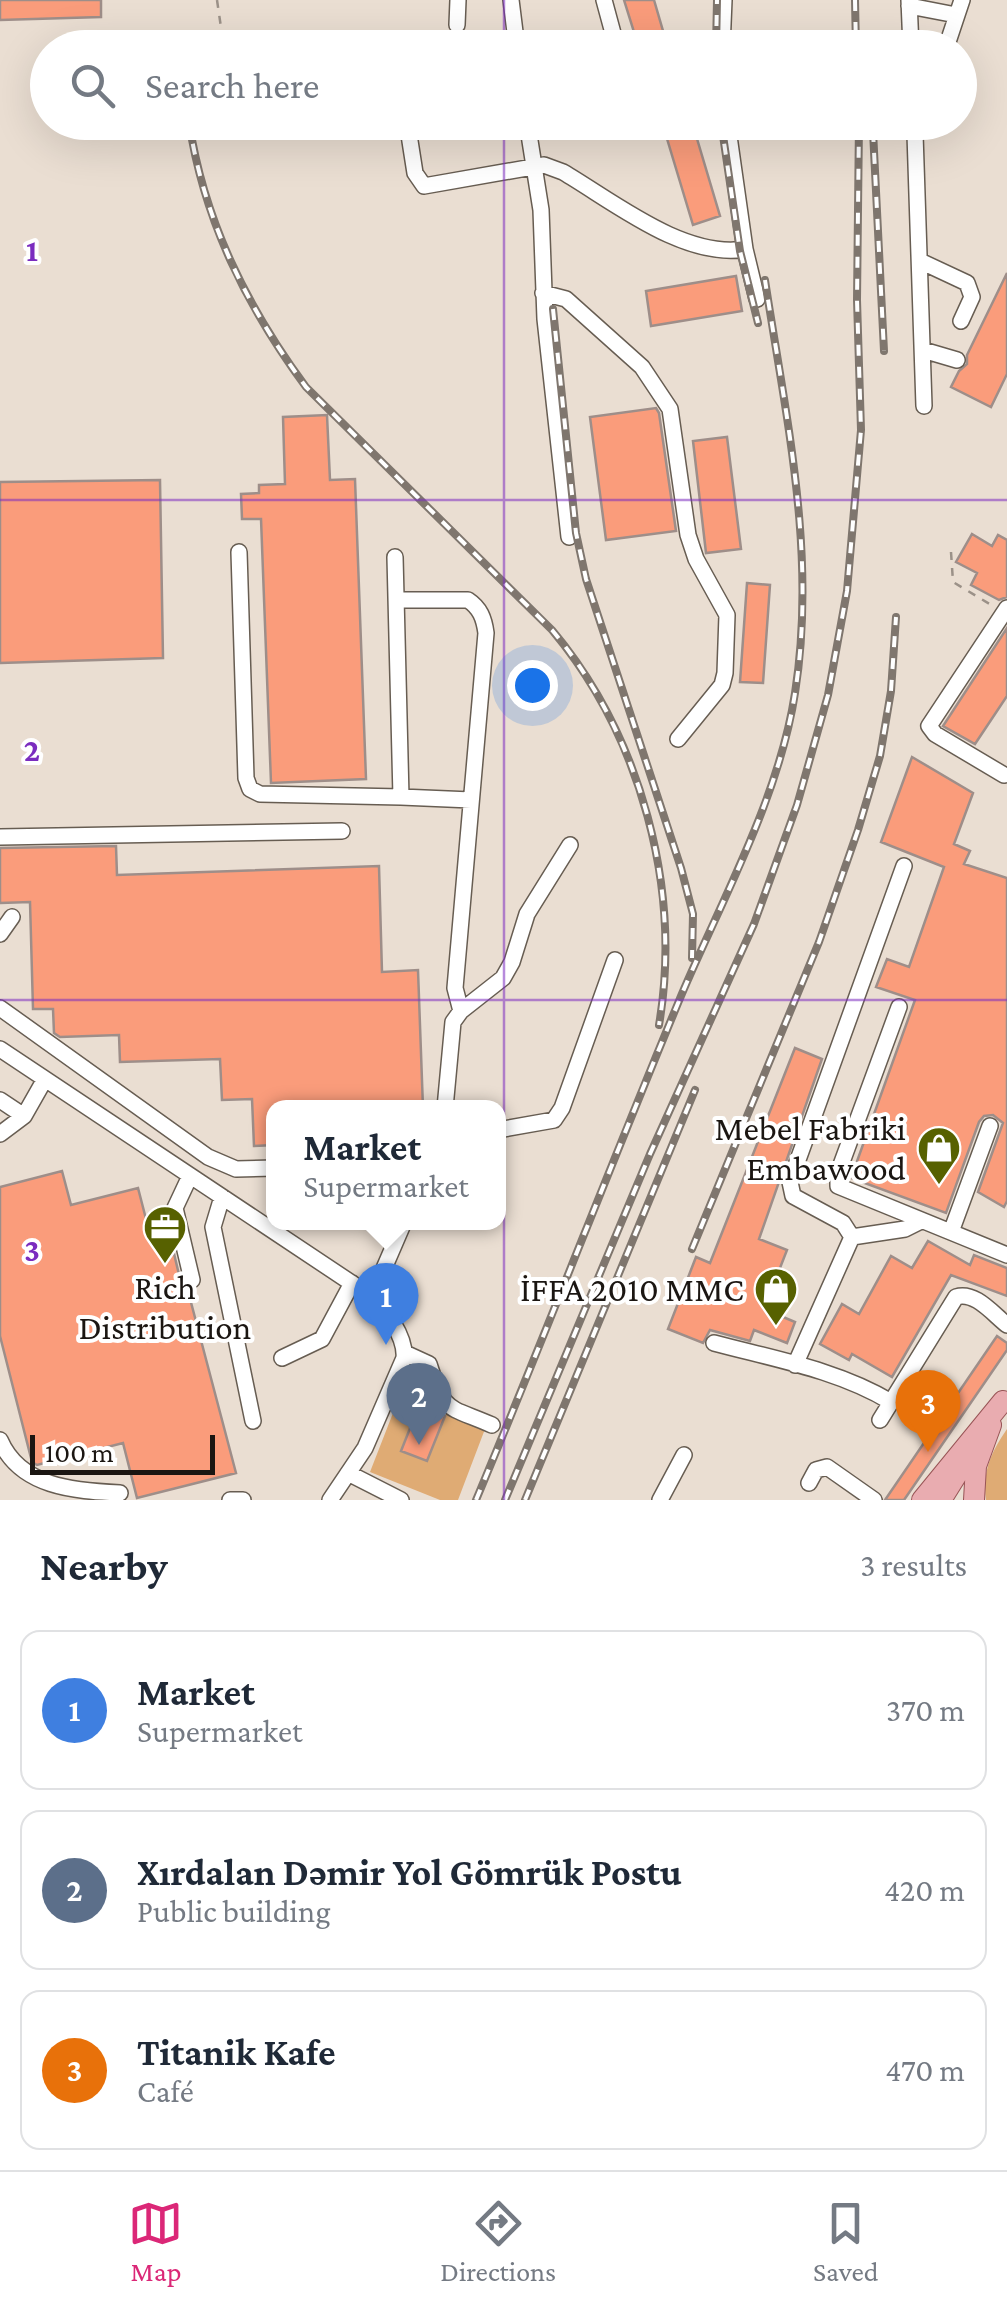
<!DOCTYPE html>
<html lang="en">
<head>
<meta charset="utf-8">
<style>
	body { margin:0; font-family:"Crimson Pro",serif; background:#f2f2f3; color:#1f2937 }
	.scale { position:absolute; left:30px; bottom:25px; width:185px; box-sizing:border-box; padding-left:10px; border:5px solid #1b1612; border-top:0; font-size:28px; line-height:35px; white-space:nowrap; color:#1b1612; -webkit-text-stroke:8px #fff; paint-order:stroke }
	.you { position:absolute; left:532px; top:685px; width:35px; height:35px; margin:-25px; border:8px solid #fff; border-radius:50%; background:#1a73e8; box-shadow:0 0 0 15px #1a73e833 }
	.badge { display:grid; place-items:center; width:65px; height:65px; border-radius:50%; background:#db2777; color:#fff; font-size:32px; font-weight:700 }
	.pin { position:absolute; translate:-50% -82px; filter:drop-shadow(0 2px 5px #0008) }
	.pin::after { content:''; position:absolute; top:52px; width:35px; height:30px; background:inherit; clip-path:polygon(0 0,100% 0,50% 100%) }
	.popup { position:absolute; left:266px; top:1100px; width:240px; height:130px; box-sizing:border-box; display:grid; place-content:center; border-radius:20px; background:#fff; filter:drop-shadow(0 2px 8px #0005); font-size:32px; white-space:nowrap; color:#747a83 }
	.popup b { font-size:38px; color:#1f2937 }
	.popup::after { content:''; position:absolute; left:50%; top:100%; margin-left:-20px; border:20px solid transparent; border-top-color:#fff }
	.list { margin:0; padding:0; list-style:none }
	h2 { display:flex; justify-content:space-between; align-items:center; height:130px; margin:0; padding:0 40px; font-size:42px }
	h2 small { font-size:32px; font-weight:400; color:#747a83 }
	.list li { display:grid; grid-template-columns:65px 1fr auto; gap:30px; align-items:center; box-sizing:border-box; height:160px; margin:0 20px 20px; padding:0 20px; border:2px solid #e0e1e3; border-radius:20px }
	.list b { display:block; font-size:38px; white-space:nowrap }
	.list p { margin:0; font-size:32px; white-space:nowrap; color:#747a83 }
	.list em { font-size:32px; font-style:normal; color:#747a83 }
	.icon { flex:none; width:55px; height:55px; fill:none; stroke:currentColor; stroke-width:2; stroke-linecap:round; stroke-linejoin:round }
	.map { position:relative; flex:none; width:1007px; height:1500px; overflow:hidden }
	.search { position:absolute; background:#fff; box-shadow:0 10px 40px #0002; left:30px; right:30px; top:30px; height:110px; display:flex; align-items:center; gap:25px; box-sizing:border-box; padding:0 35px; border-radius:55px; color:#747a83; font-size:38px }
	.sheet { height:670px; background:#fff }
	nav { display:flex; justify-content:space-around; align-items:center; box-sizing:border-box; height:140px; border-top:2px solid #e0e1e3; background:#fff; font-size:28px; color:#747a83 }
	nav a { display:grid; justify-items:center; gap:5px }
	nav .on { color:#db2777 }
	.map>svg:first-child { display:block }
	.green { fill:#dfab74 }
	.building { fill:#fa9c7b; stroke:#9e8e89; stroke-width:2.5 }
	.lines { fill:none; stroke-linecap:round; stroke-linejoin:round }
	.minor-casing { stroke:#675d52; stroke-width:18 }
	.major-casing { stroke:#985456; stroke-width:22 }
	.path { stroke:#9b9188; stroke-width:2.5; stroke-dasharray:8 8; stroke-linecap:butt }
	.minor { stroke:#fff; stroke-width:15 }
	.major { stroke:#e9acb0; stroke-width:20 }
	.rail-casing { stroke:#7f766e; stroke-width:8 }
	.rail { stroke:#fff; stroke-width:4; stroke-dasharray:11; stroke-linecap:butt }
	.grid { fill:none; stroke:#7b2cbf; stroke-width:2.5; stroke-opacity:0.55 }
	.labels { text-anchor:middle; stroke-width:8; stroke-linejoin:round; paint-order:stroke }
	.poi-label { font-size:35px; fill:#1b1612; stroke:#fff; text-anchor:end }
	.grid-label { font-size:32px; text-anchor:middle; font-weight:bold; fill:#7b2cbf; stroke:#fff; stroke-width:8; stroke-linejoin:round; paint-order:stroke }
</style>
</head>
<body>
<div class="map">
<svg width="1007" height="1500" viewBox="0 0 1007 1500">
	<rect width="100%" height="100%" fill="#eaded2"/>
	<!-- green -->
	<path class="green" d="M400,1395L420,1403L402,1450L427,1460L446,1413L485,1429L458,1500H440L370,1472Z
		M1007,1429V1500H986C982,1472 991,1452 1007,1429Z"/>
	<!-- building -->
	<path class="building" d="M0,0H101V17L0,20Z
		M624,0H654L668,48H639Z
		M662,122H692L720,216L693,225Z
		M1007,273V374L991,407L951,387L959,371L967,364V355Z
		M736,276L742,311L651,326L646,291Z
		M656,408L659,413L676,531L606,540L590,417Z
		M327,415L330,480L355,479L366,779L271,783L261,519H242L241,494L259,493V485L285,484L283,417Z
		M727,437L741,549L706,553L693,441Z
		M160,480L163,658L0,663V482Z
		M972,534L992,546L998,535L1007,540V597L999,600L971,585L977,573L956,562Z
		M747,583L770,585L763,683L740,682Z
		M1007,628V696L975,744L943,726Z
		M912,757L973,793L954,844L970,851L964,864L1007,878V1201L1004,1207L978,1192L1003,1123L993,1115L984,1116L979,1122L946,1213L851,1178L915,1000L876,987L887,959L909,967L944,867L881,842Z
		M116,846L117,875L379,866L382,972L418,970L423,1108H274V1145L254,1146L252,1099L222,1100L220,1059L120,1062L119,1035L60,1037L54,1033L53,1009H33L30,902L0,903V848Z
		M795,1048L822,1059L759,1239L787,1250L764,1309L795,1322L787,1343L754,1330L750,1341L710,1330L703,1343L668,1329L696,1257L710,1263Z
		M62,1171L71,1205L138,1188L153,1246L171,1241L181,1283L188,1291L236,1473L137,1498L123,1443L37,1465L32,1462L0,1336V1187Z
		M928,1241L970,1265L974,1255L1007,1268V1296L951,1275L892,1377L852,1354L849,1360L820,1344L842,1304L859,1314L891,1256L912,1268Z
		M997,1336L1007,1343V1350L904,1500H885Z
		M420,1403L445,1416L427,1461L401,1451Z"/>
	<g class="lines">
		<!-- minor casing -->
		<g class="minor-casing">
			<path id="minor" d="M511,0L517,48
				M604,0L617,48
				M909,0L911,48
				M909,6L956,15
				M457,25L458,0
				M722,48L724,0
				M946,48L962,0
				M407,122L415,173L424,186L544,165L563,172C614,202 684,259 745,249
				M527,122L541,210L545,319L569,537
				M727,122L745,249L757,299
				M922,122L915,134L924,406
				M920,261L967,283L972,297L961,321
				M543,293L566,299L642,367L670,409L688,535L696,559L727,615L725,673L722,685L678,739
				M923,350L957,360
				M239,552L246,778L250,789L260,794L401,797L395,557
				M396,600H468C480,608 484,618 486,633L455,988L461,1011
				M1004,775L935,734L929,726L1007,608
				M401,797L471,800
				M0,837L342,831
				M0,934L12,917
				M899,1007L838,1173V1186L1007,1255
				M0,1008L208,1157L236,1169L274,1168
				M0,1049L368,1294C385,1307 406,1337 404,1358L365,1448L330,1500
				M0,1100L24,1116
				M445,1108L453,1022L461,1011L503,978L512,962L527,914L570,845
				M498,1130L554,1120L562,1108L615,960
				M0,1134L24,1116L45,1079
				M190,1176L175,1208L192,1280
				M222,1197L213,1227L253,1421
				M951,1232L990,1126
				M852,1237L905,1229L921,1221
				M368,1294L379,1280L404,1222
				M714,1343C774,1359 838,1370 891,1402
				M405,1353L429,1364C445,1414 446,1405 492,1425
				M282,1358L322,1339L352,1283
				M795,1365L852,1237L843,1223L793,1196L790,1182L904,866
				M880,1420L956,1297C975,1291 992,1313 1007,1325
				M0,1440C20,1487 74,1491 120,1493
				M348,1473L401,1500
				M809,1483L816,1470L827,1467L874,1500
				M230,1500H243
				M660,1500L684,1455"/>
		</g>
		<!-- major casing -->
		<g class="major-casing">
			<path id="major" d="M922,1500L1003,1401
				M941,1500L961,1468
				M974,1500L976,1466L991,1425"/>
		</g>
		<!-- path -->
		<path class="path" d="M217,0L224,48
			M237,122L238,126
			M951,552L953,582L993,606"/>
		<!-- minor -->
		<use href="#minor" class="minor"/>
		<!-- major -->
		<use href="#major" class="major"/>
		<!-- rail casing -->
		<g class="rail-casing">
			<path id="rail" d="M855,0L856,48
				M716,48L717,0
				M189,122C204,221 247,307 306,387L552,630C641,736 682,889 659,1025
				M721,122L740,251L758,323
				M873,131L884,351
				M553,309L576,533L586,579L681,868L693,914L692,958
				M692,1249L819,942L858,830L880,756L891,691L896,617
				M476,1500C546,1333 611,1164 681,996C722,899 779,798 795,693C817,554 786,418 765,280
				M505,1500L650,1154L754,924L797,805L828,695L847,591L861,430L857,300L859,122
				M525,1500L695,1090"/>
		</g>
		<!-- rail -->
		<use href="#rail" class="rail"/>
	</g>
	<!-- grid -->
	<path class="grid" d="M504,0V48M504,122V1500M0,500H1007M0,1000H1007"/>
	<!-- icons -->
	<defs>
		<g id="shop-pin" transform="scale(2.25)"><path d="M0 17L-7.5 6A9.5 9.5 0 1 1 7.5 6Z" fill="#576100" stroke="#fff"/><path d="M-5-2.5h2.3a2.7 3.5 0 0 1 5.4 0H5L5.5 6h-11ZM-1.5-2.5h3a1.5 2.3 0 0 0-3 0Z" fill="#fff"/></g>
		<g id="office-pin" transform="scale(2.25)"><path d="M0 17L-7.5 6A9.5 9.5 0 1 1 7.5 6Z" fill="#576100" stroke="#fff"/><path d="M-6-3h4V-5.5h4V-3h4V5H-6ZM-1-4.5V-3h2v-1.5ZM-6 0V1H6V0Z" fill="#fff"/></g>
	</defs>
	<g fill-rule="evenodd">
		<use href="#shop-pin" x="939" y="1148"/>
		<use href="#office-pin" x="165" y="1227"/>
		<use href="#shop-pin" x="776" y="1289"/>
	</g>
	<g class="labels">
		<!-- poi labels -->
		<g class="poi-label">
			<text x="906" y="1140">Mebel Fabriki<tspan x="906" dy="40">Embawood</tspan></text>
			<text x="165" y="1299" text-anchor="middle">Rich<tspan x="165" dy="40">Distribution</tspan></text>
			<text x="744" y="1301">İFFA 2010 MMC</text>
		</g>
	</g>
	<g class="grid-label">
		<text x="32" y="261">1</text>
		<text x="32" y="761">2</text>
		<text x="32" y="1261">3</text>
	</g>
</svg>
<div class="scale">100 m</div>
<div class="you"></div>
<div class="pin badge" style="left:386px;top:1345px;background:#3f7fe0">1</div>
<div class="popup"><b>Market</b>Supermarket</div>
<div class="pin badge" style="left:419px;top:1445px;background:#5c6f8a">2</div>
<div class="pin badge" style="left:928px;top:1452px;background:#e8710a">3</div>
<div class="search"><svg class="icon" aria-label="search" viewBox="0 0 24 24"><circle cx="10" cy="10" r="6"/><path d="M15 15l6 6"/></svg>Search here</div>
</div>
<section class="sheet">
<h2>Nearby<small>3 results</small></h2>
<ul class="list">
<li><span class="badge" style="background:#3f7fe0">1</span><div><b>Market</b><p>Supermarket</p></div><em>370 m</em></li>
<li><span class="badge" style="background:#5c6f8a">2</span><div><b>Xırdalan Dəmir Yol Gömrük Postu</b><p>Public building</p></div><em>420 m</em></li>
<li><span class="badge" style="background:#e8710a">3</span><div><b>Titanik Kafe</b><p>Café</p></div><em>470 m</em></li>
</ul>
</section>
<nav>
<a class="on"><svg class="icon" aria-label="map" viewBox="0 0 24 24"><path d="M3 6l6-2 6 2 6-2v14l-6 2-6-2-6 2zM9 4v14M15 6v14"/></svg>Map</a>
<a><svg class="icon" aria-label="directions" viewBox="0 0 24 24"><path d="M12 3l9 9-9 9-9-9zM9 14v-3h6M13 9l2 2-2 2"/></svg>Directions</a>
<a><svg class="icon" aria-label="saved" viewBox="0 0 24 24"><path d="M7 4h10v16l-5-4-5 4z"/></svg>Saved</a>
</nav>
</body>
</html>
